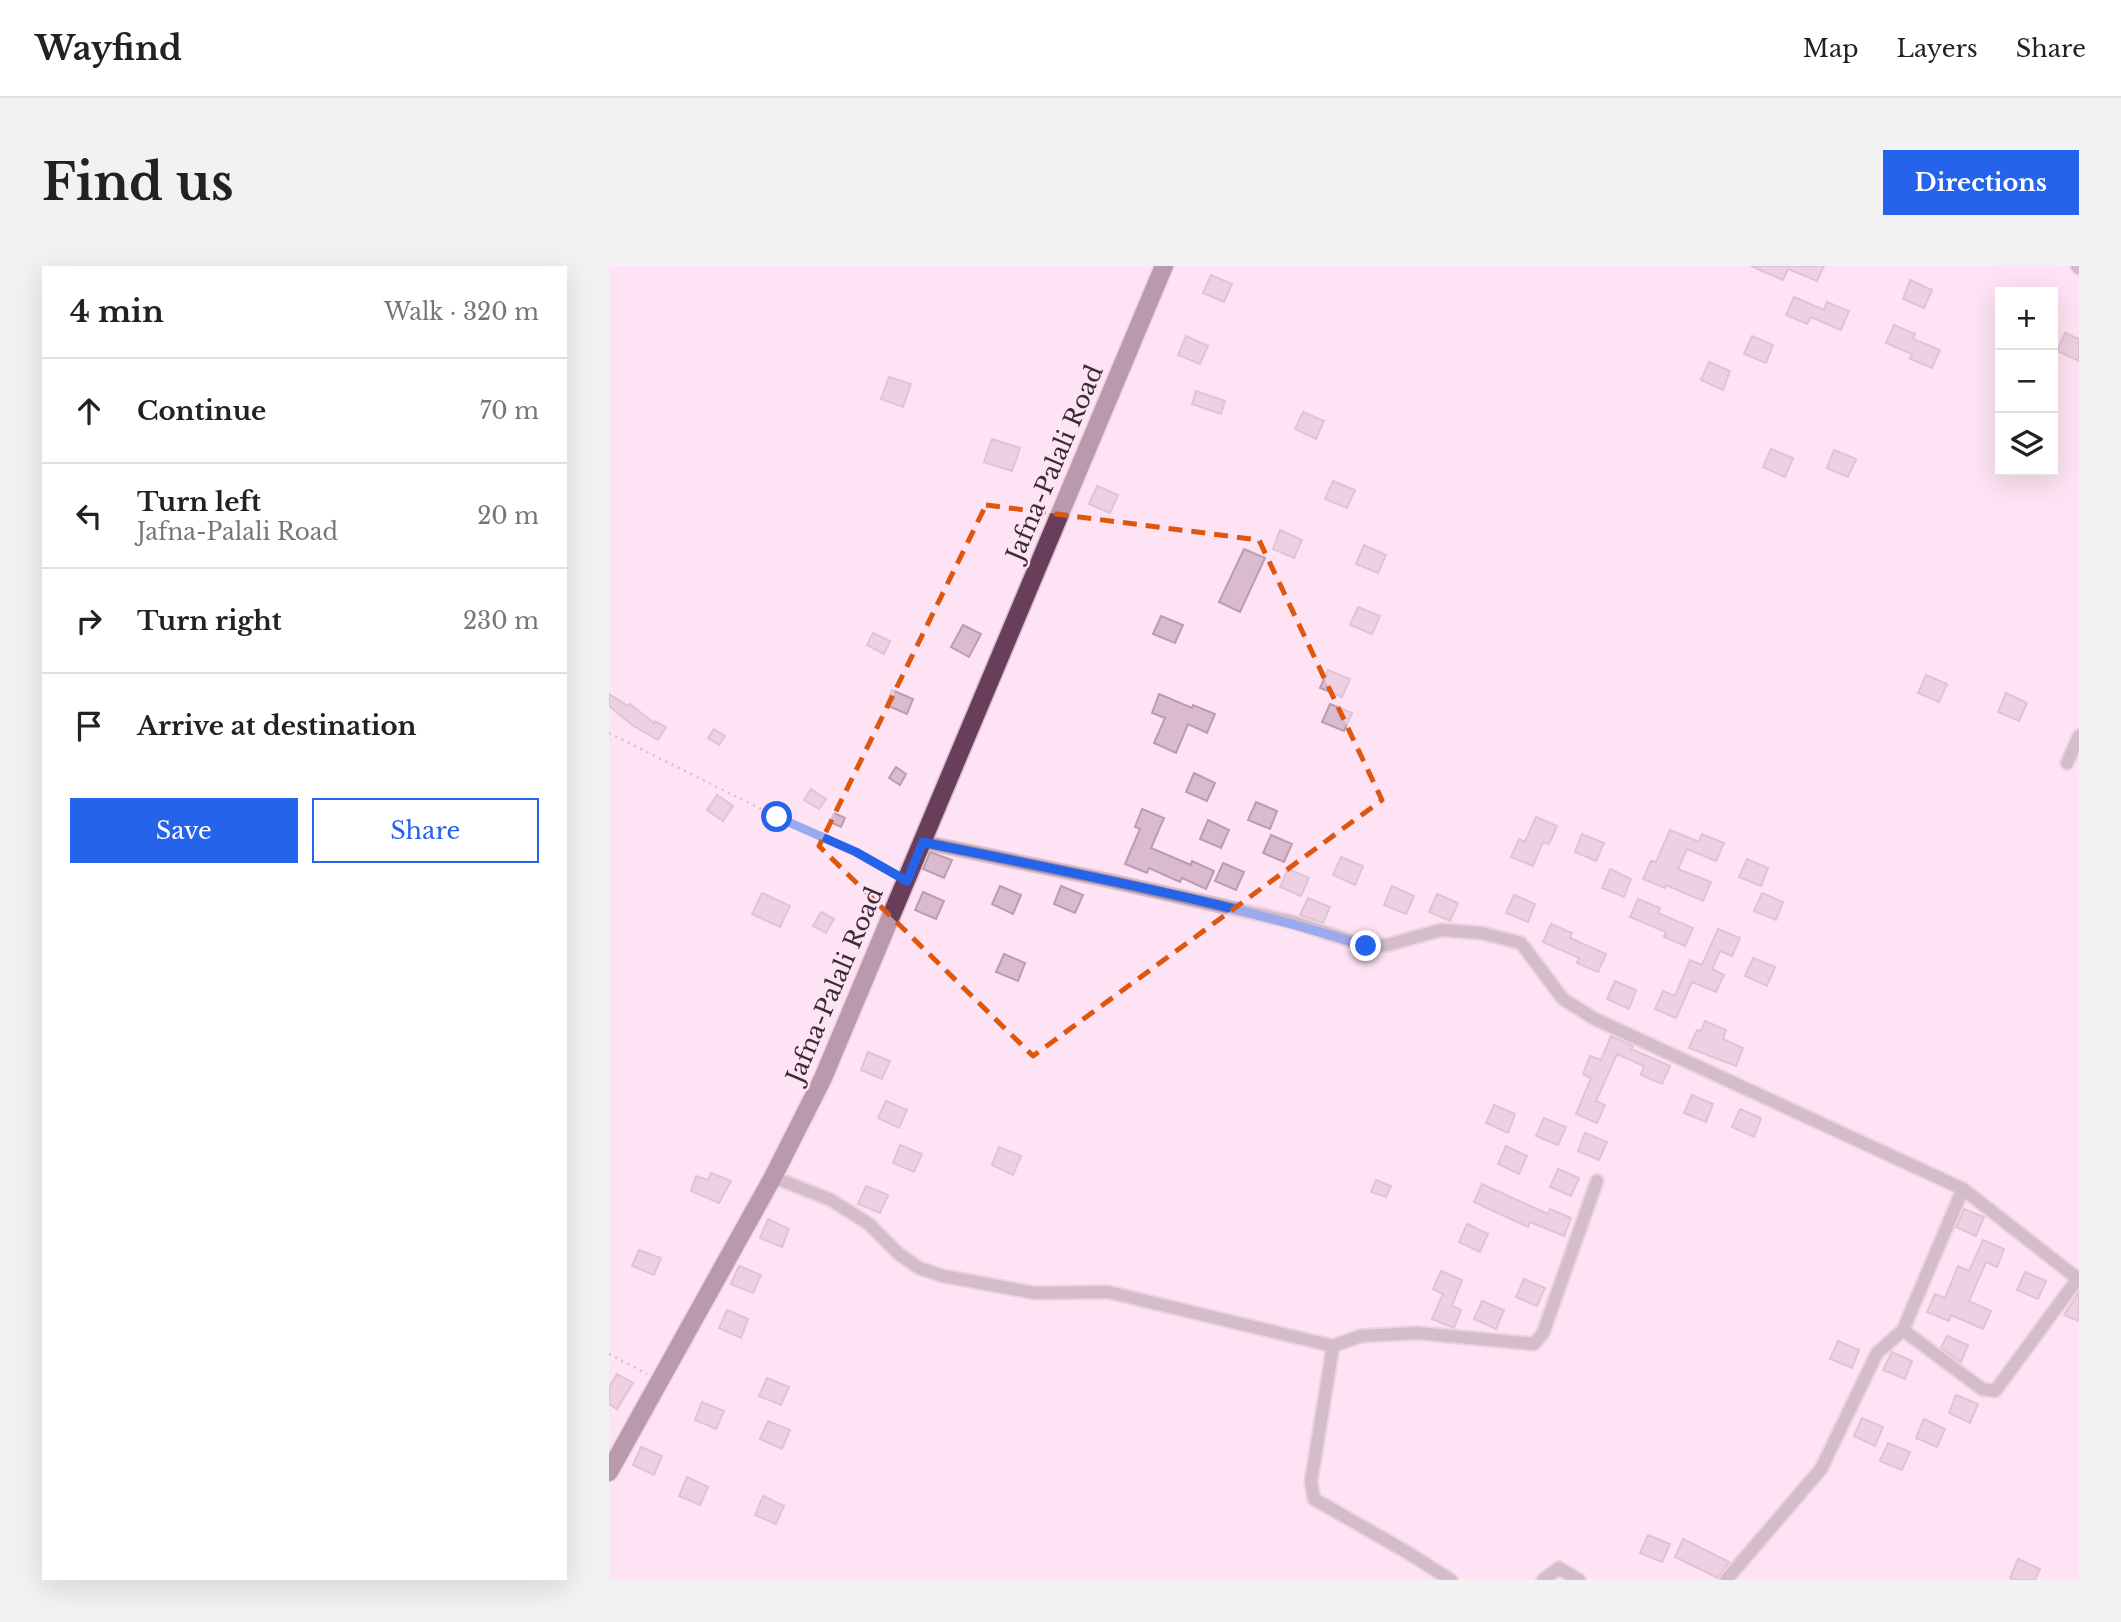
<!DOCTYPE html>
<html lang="en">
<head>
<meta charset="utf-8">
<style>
	body { margin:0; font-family:"Libre Baskerville",serif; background:#f2f2f2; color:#222 }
	.controls { position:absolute; right:21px; top:21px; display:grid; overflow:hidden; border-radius:0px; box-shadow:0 7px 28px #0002 }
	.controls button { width:63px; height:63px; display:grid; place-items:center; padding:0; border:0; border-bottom:2px solid #e0e0e0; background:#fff; color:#222; font:35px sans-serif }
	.stop { position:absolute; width:21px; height:21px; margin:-16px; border:5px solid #2563eb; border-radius:50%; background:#fff }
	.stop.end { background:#2563eb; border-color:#fff; box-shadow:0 2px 7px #0008 }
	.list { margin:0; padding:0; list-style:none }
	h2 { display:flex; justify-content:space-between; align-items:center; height:91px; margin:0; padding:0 28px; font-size:30px }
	h2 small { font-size:23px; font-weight:400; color:#767676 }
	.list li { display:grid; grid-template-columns:46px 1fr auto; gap:21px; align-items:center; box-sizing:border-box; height:105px; padding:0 28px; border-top:2px solid #e0e0e0 }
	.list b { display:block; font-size:26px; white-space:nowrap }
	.list p { margin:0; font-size:23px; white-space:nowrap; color:#767676 }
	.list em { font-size:23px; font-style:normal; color:#767676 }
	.actions { display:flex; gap:14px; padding:21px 28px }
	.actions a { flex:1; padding:16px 0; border:2px solid #2563eb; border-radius:0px; text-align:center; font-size:24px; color:#2563eb }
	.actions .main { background:#2563eb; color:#fff }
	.icon { flex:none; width:38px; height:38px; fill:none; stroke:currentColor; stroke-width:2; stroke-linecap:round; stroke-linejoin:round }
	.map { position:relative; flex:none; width:1470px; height:1314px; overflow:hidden; border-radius:0px }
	header { display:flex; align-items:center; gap:42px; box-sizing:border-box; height:98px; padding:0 35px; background:#fff; border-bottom:2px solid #e0e0e0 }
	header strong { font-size:33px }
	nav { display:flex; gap:38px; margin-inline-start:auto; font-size:24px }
	.intro { display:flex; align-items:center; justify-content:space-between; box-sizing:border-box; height:168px; padding:0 42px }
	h1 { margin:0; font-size:49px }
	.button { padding:18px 32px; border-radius:0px; background:#2563eb; color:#fff; font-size:24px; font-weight:700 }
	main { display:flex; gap:42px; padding:0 42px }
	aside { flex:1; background:#fff; border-radius:0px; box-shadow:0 7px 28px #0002 }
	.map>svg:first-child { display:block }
	.building { fill:#dabace; stroke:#bc9db0; stroke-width:2 }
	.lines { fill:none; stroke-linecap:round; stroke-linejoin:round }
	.minor-casing { stroke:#d6bfcd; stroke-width:16 }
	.tertiary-casing { stroke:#d6bfcd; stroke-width:18 }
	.primary-casing { stroke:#d6bfcd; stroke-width:21 }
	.path { stroke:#a894a1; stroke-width:2.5; stroke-dasharray:2 5; stroke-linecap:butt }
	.minor { stroke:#a58c9c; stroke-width:12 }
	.tertiary { stroke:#a58c9c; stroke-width:14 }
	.primary { stroke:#683e5a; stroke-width:18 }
	.route { stroke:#2563eb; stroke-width:9 }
	.marked { fill:none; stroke:#df570e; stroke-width:5; stroke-dasharray:14 9; stroke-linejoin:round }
	.labels { text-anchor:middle; stroke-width:5; stroke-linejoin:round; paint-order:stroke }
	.street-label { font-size:24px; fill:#392d35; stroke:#fde3f3 }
</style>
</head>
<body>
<header>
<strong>Wayfind</strong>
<nav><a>Map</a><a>Layers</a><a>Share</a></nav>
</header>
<div class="intro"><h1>Find us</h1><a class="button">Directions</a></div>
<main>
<aside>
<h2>4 min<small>Walk · 320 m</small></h2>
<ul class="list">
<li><svg class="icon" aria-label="ahead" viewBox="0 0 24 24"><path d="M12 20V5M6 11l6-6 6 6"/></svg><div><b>Continue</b></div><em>70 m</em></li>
<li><svg class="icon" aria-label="left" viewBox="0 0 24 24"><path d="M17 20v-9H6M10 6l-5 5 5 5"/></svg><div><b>Turn left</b><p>Jafna-Palali Road</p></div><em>20 m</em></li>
<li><svg class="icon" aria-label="right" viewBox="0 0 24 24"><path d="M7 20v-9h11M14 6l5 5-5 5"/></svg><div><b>Turn right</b></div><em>230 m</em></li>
<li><svg class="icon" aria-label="arrive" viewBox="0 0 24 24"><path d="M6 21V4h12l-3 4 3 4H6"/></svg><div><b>Arrive at destination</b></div></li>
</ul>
<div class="actions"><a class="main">Save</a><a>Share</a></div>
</aside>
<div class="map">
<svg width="1470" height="1314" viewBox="0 0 1470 1314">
	<rect width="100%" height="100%" fill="#fde3f3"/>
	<!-- building -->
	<path class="building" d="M1142,0H1215L1208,15L1179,3L1174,14Z
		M602,9L623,18L615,36L594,27Z
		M1301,14L1323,24L1315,42L1294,33Z
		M1185,31L1215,44L1218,36L1240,45L1232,64L1202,51L1198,58L1177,49Z
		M1285,59L1306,68L1304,73L1331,84L1323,102L1301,93L1303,88L1277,77Z
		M1456,67L1470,73V95L1448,85Z
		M577,70L599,80L591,98L569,89Z
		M1143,70L1164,79L1157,97L1135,88Z
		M1100,96L1121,105L1114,124L1092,114Z
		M280,111L302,118L294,141L272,133Z
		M587,125L616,135L612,148L583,138Z
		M694,146L715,155L707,173L686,163Z
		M383,173L411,182L403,205L375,196Z
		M1162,183L1184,192L1176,211L1154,201Z
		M1225,184L1247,193L1239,211L1218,202Z
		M724,215L746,224L738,242L716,233Z
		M488,220L509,229L501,247L480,238Z
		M671,264L693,274L685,292L664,283Z
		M755,279L777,289L769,307L747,298Z
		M635,283L656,292L631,346L610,336Z
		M749,341L771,350L763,368L741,359Z
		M552,350L574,359L566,377L544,368Z
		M354,359L372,368L360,391L342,381Z
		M264,367L281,375L275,388L258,379Z
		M719,404L741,413L733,431L711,422Z
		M1317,409L1338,418L1330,436L1309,427Z
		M283,424L304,433L298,448L277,439Z
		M1397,427L1418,437L1410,455L1389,446Z
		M0,428L19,440L21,438L45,457L46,455L57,461L49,474L23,459L0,440Z
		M550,428L583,442L584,439L606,448L598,467L579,458L567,487L545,477L556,452L543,447Z
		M721,438L743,447L735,465L713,456Z
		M105,463L116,470L110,479L99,472Z
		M287,501L297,508L291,519L280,512Z
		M585,507L606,517L598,535L577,526Z
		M202,523L217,533L210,543L195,534Z
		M108,529L124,540L114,555L98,544Z
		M647,536L668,545L661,563L639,554Z
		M533,543L555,552L542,582L582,599L583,595L605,605L597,623L573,612L571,616L540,602L538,607L516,598L531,563L526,561Z
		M225,547L236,552L232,561L221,556Z
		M927,551L948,560L940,578L934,576L924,600L902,591L910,573L916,576Z
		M599,554L620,564L612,582L591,573Z
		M1061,564L1090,576L1093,568L1115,577L1107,595L1078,583L1069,603L1102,616L1094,635L1057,619L1056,622L1034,613L1042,595L1047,596Z
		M973,568L995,577L987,595L966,586Z
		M662,569L683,578L675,596L654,587Z
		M321,586L343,594L335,612L314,603Z
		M732,591L754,600L746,619L724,609Z
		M1138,593L1159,602L1152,620L1130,611Z
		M614,597L635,606L627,624L606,615Z
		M679,603L700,612L692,630L671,621Z
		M1001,603L1022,613L1015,631L993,622Z
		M391,620L412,629L404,648L383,638Z
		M452,620L474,629L466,647L445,638Z
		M783,620L805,630L797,648L775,639Z
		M314,626L335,635L327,653L306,644Z
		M153,627L181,640L171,661L143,648Z
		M1153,627L1174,636L1167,654L1145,645Z
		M828,628L849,637L841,655L820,646Z
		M905,629L926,638L919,656L897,647Z
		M699,632L721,641L714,657L691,649Z
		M1029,633L1051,642L1049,647L1084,662L1076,680L1055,671L1057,666L1021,651Z
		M212,646L225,653L217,667L204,660Z
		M942,658L963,667L961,672L997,688L989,706L968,697L970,692L934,676Z
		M1109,663L1131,672L1123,690L1111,685L1103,703L1115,709L1107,726L1083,716L1067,752L1046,743L1054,725L1066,730L1081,694L1093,699Z
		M395,688L416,697L409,715L387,706Z
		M1144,692L1166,701L1158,720L1136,710Z
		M1006,715L1027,724L1020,743L998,733Z
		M1096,755L1117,764L1114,773L1134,782L1127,800L1080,782L1088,764L1092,765Z
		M1002,770L1024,780L1022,783L1061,800L1053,818L1032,809L1035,800L1008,788L987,835L996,839L988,857L967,848L982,812L974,808L981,790L992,794Z
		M259,786L281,795L273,813L252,804Z
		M1083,829L1104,838L1097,856L1075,847Z
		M277,835L298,844L290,862L269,852Z
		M885,839L906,848L899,867L877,857Z
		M1131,843L1152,852L1145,871L1123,861Z
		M935,852L957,861L949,879L927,870Z
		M976,867L998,876L990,894L969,885Z
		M291,879L313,888L305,906L284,897Z
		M897,880L918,890L910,908L889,898Z
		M390,881L412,890L404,909L383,899Z
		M949,903L970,912L962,930L941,921Z
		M102,907L122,915L110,937L82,925L87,910L99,914Z
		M767,914L782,920L777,931L762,926Z
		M873,918L939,948L941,943L962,952L955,970L921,956L919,961L865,936Z
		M257,920L279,929L271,947L249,938Z
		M1355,943L1375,951L1367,970L1347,961Z
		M159,953L180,963L173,981L151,972Z
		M858,958L879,968L871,986L850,976Z
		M1374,974L1395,983L1388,1001L1377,996L1360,1035L1382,1045L1374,1063L1342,1049L1340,1055L1318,1046L1326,1028L1336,1032L1349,1000L1360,1005Z
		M30,984L52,992L45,1009L23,1000Z
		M130,1000L152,1009L144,1027L122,1018Z
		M832,1005L853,1014L843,1040L852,1044L845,1062L823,1053L834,1028L824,1023Z
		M1416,1006L1437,1015L1429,1033L1408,1024Z
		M915,1013L936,1022L928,1040L907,1031Z
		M1470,1026V1055L1455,1049Z
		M873,1035L895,1044L887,1063L865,1053Z
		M118,1044L139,1053L132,1072L110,1062Z
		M1338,1070L1359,1079L1352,1096L1332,1082Z
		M1229,1075L1250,1084L1243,1102L1221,1093Z
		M1283,1086L1303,1095L1296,1113L1274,1104Z
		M8,1108L24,1117L8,1143L0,1138V1122Z
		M158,1112L180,1121L172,1139L150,1130Z
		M1347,1129L1369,1138L1361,1157L1340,1147Z
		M93,1136L115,1145L107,1163L86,1154Z
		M1253,1152L1274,1161L1266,1180L1245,1170Z
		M1315,1153L1336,1163L1328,1181L1307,1172Z
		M159,1155L181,1164L173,1183L151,1173Z
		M1279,1177L1301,1186L1293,1204L1271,1195Z
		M32,1181L53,1190L45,1209L24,1199Z
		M78,1211L99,1221L91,1239L70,1230Z
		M154,1230L175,1240L167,1258L146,1249Z
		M1039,1269L1061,1278L1053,1296L1031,1287Z
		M1074,1273L1120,1296L1109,1312L1066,1291Z
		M1409,1293L1431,1303L1426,1314H1407L1401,1312Z"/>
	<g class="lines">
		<!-- minor casing -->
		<g class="minor-casing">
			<path id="minor" d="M1458,497L1470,470
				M314,576L497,614L684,656L757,680L778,679L832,664L872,667L912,677L954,733L986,753L1354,923L1468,1012
				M164,911L222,934L260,958L290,988L310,1002L334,1010L426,1027L499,1026L724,1080L752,1070L808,1067L925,1078L934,1067L988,915
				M1294,1064L1373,1123L1386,1125L1470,1011
				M724,1080L702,1216L705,1233L796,1285L842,1314
				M934,1314L950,1302L970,1314
				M1117,1314L1212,1203L1268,1087L1294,1064L1354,923"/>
		</g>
		<!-- tertiary casing -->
		<g class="tertiary-casing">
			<path id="tertiary" d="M1469,0L1470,1"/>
		</g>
		<!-- primary casing -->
		<g class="primary-casing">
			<path id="primary" d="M0,1206L164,911L214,812L555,0"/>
		</g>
		<!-- path -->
		<path class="path" d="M0,467L168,551L247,586L283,606
			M0,1088L38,1108"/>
		<!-- minor -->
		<use href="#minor" class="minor"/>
		<!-- tertiary -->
		<use href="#tertiary" class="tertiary"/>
		<!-- primary -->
		<use href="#primary" class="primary"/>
	</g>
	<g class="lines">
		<!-- route -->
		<path class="route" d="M168,551L247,586L298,615L314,576C462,607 612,634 757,680"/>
	</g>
	<!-- marked area -->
	<path d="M0 0H1470V1314H0ZM377,239L650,274L773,534L424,790L210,580Z" fill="#fde3f3" fill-opacity=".55" fill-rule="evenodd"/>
	<path class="marked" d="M377,239L650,274L773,534L424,790L210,580Z"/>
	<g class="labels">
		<!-- street labels -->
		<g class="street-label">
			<text transform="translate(446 197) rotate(-67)" y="8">Jafna-Palali Road</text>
			<text transform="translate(226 719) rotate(-67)" y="8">Jafna-Palali Road</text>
		</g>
	</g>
</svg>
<div class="controls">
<button>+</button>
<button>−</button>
<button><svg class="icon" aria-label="layers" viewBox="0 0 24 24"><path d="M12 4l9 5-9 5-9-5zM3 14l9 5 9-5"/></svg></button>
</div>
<div class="stop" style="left:168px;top:551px"></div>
<div class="stop end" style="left:757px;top:680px"></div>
</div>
</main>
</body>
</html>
